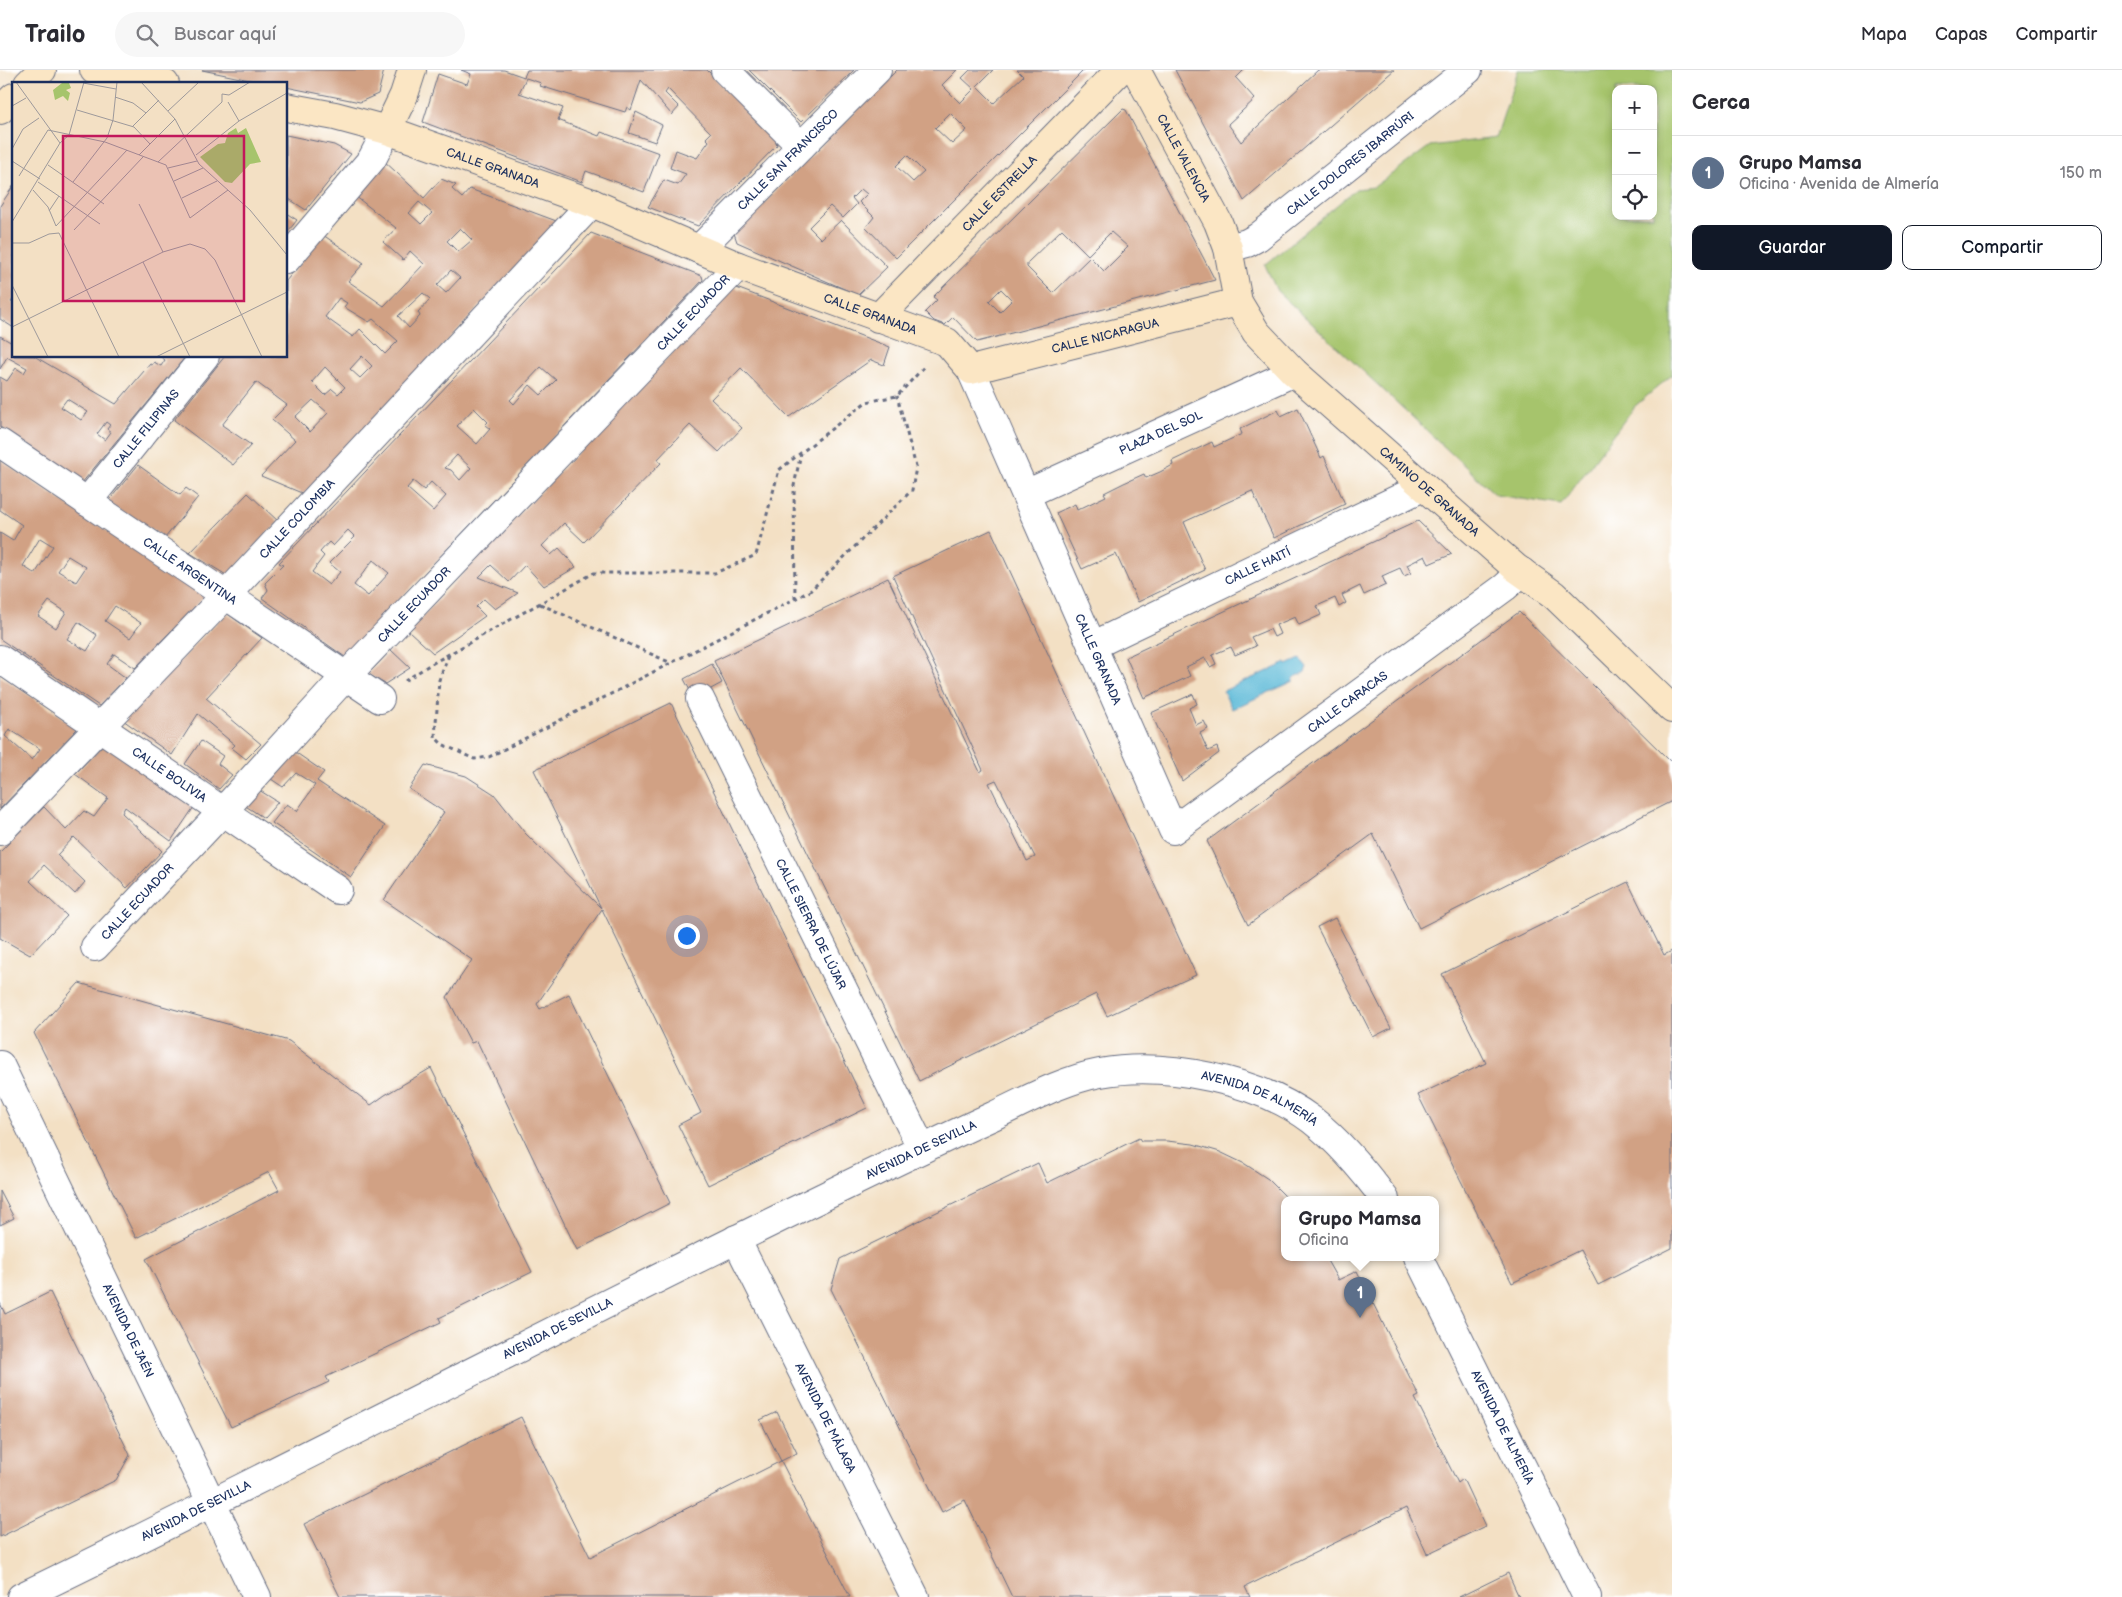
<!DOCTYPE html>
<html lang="es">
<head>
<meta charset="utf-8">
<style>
	body { margin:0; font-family:"Balsamiq Sans",sans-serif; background:#f7f7f7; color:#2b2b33 }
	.controls { position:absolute; right:15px; top:15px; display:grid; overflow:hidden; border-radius:10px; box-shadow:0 2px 8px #0003 }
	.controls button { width:45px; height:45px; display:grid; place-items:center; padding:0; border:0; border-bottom:1px solid #e1e1e2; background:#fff; color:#2b2b33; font:25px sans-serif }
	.you { position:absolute; left:686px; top:865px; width:18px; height:18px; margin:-12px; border:4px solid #fff; border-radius:50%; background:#1a73e8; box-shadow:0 0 0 8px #1a73e833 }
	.badge { display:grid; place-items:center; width:32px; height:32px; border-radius:50%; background:#111827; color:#fff; font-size:16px; font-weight:700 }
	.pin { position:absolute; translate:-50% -41px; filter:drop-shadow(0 1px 2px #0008) }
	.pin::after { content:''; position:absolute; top:26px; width:18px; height:15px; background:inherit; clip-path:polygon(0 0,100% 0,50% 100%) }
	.popup { position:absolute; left:1281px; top:1126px; width:158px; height:65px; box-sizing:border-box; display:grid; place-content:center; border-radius:10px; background:#fff; filter:drop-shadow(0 1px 4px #0005); font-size:16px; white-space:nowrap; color:#7c7c81 }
	.popup b { font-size:19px; color:#2b2b33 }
	.popup::after { content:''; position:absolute; left:50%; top:100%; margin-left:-10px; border:10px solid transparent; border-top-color:#fff }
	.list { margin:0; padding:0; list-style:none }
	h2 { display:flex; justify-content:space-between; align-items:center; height:65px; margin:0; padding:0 20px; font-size:21px }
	h2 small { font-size:16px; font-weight:400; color:#7c7c81 }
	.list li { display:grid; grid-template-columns:32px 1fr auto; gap:15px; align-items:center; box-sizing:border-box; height:75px; padding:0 20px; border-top:1px solid #e1e1e2 }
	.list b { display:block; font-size:19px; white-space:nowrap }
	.list p { margin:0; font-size:16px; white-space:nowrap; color:#7c7c81 }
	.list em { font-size:16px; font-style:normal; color:#7c7c81 }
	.actions { display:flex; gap:10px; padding:15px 20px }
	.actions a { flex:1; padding:11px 0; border:1px solid #111827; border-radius:10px; text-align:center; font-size:18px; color:#111827 }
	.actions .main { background:#111827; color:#fff }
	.icon { flex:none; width:28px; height:28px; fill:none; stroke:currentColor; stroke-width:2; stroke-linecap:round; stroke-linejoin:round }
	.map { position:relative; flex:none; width:1672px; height:1527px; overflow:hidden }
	header { display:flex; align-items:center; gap:30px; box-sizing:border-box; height:70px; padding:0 25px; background:#fff; border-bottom:1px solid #e1e1e2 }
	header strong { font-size:24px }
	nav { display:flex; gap:28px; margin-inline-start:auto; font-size:18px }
	.search { width:350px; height:45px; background:#f7f7f7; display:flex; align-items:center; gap:12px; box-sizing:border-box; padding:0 18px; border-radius:28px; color:#7c7c81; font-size:19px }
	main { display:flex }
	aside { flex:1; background:#fff }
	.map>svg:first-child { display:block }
	.green { fill:#a6c46c; stroke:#607a65; fill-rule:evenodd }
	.water { fill:#57b7d6; stroke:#39739a }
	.building { fill:#d1a184; fill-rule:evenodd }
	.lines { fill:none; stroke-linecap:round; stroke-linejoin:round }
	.street-casing { stroke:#676d82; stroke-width:30 }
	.secondary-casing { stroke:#676d82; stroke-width:30 }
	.path { stroke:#676d82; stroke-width:3; stroke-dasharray:4 4; stroke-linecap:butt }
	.street { stroke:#fff; stroke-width:28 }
	.secondary { stroke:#fbe6c4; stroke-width:28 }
	.labels { text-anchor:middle; stroke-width:5; stroke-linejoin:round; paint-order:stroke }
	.street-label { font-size:12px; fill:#1b2f5e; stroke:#fff }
	.inset-road { fill:none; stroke:#9d999b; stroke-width:1 }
	.view { fill:#c2185b; fill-opacity:0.15; stroke:#c2185b; stroke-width:2.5 }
	.inset-edge { fill:none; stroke:#1b2f5e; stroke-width:2.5 }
</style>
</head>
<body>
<header>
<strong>Trailo</strong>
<div class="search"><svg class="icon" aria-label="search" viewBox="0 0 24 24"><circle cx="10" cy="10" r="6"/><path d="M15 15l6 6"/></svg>Buscar aquí</div>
<nav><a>Mapa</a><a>Capas</a><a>Compartir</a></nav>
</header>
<main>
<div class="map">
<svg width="1672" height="1527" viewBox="0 0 1672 1527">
	<rect width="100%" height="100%" fill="#fff"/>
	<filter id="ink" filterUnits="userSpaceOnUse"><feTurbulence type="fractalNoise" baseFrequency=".02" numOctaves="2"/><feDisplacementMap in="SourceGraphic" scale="10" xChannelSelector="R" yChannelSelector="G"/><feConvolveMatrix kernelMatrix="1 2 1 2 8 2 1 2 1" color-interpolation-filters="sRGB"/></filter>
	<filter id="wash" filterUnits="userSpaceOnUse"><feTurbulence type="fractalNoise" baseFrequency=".0096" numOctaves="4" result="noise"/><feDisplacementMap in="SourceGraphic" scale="20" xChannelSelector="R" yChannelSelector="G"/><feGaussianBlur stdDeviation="1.12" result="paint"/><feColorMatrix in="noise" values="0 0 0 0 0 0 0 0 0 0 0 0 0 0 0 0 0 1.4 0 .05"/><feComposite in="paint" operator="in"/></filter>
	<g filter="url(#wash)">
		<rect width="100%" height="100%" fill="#f3e0c4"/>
		<!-- green -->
		<path class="green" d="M1518,0H1672V305L1635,336L1561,435L1496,425L1277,221L1265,195L1356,119L1374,117L1430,76L1496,68ZM1616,19H1653V146H1616Z"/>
		<!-- water -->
		<path class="water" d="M1300,589L1307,597L1305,602L1293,608L1294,611L1232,639L1223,621L1286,593L1287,595Z"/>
		<g id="blocks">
			<!-- building -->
			<path class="building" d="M202,0H384L378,24L360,32L286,17V14H269Z
				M461,0H504L524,7L527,0H707L775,69L777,75L698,156L648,137L664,110L678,115L686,104L670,98L676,80L697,88L709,71L706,68L711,63L668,19L665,23L679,37L672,45L641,10L631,40L627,37L625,42L540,16L541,13L526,8L519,23L563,38L558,50L599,66L601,62L659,83L644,122L586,101L582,112L423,52L438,4L467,14L471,4Z
				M749,0H854L801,52Z
				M897,0H957L942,15L960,33L974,19L962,8L970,0H993L977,16L994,33L1023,6L1017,0H1084L896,188L866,157L874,147L859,132L867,124L861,119L852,128L857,134L843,148L830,136L809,157L821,169L841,150L887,197L858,225L737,172L734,163ZM950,43L967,60L952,74L935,58ZM907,85L924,102L913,112L896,96Z
				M1175,0H1244L1236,8L1255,29L1228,54L1241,72L1318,0H1394L1244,131Z
				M1123,39L1126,40L1215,210L977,272L953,247L945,255L934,251L925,242L937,230L933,227ZM1062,159L1088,185L1111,162L1128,177L1104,201L1090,187L1053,223L1027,197V193ZM1001,219L1012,230L1000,242L989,231Z
				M636,42L662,55L655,72L629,63Z
				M286,65L334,75L351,84L306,140L286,127Z
				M383,90L424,128L441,109L456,115L452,119L462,128L470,119L559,152L304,424L261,406L295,370L272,350L287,335L256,312L222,355L251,375L233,395L174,350L225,286H286V211L323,165L364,193L348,211L384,236L424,194L410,181L403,190L383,172L396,158L355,126ZM419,132L432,143L421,154L409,143ZM460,158L472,170L458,182L447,171ZM451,200L460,208L446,223L437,215ZM423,223L430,229L418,242L420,246L409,258L398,246ZM339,228L347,233L344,237L369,252L373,249L398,271L385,284L360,259L353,267L325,247ZM362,286L372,296L360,308L350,299ZM325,297L345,317L338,324L332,319L325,325L312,312ZM313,330L328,343L310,362L295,347Z
				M14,115V228L11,232L14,234V258L0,249V136Z
				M286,143L297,150L286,164Z
				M591,163L702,206L703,210L345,587L262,528L268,520L265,513L283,495L279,493ZM541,297L556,310L541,325L530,315L514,334L510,330ZM474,338L488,352L485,355L490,359L477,374L457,356ZM457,385L471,398L460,410L451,400L445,398ZM413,411L424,420L431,412L446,426L433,441L407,418ZM348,460L355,467L329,493L340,502L329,515L312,502L324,486L320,482L329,472L333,476ZM373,490L389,503L368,526L354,515Z
				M734,217L890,277L884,295L871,290L789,347L741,298L711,329L742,358L719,382L690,355L657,390L661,393L584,472L564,453L542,476L551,485L559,478L576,497L544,516L525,495L509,512L491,495L479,507L518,523L495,539L484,529L476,537L485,546L433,583L409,561Z
				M0,266L14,274V286H34L116,334L150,294L152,295L154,292L161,296L165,290L160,286H186L81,414L0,357V307L7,311L16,298L24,303L27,298L7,287L0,299ZM67,329L88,342L81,350L61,337ZM106,352L110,355L107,359L111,362L105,370L97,364Z
				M1298,338L1321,388L1324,386L1345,434L1274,468L1252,421L1184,452L1205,500L1138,532L1116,484L1082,499L1056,443L1075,434L1077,440L1106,426L1104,423L1124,413L1144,404L1146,408L1160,402L1173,395L1172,391L1212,372L1214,377L1229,370L1242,364L1240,359L1278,340L1281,346Z
				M0,390L205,526L135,598L114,584L107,594L126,608L99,636L0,569V463L13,471L22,455L0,440ZM40,468L53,476L35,504L23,496ZM68,486L86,497L76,512L58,501ZM49,531L66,542L56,558L38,546ZM115,536L141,553L130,568L105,551ZM78,552L97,565L87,581L67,569Z
				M138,395L180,425L186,418L198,427L165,468L107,433Z
				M248,423L279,452L228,506L190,483Z
				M1418,451L1452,484L1429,494L1425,486L1407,495L1411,503L1404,506L1400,498L1382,506L1386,515L1364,525L1360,516L1342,525L1346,533L1339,537L1335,528L1317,536L1321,545L1299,555L1295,547L1276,555L1280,564L1274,567L1270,559L1251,567L1256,576L1235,585L1231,577L1212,585L1216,594L1210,597L1205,588L1186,597L1190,606L1144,628L1126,587Z
				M991,460L1196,905L1107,946L1096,924L919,1011L714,591L888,508L980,702L983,700L893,506ZM996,710L1035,787L1027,791L989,713Z
				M1519,542L1672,693V731L1419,858L1373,764L1248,855L1207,771Z
				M226,543L262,568L206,628L261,674L246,689L232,678L235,675L198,644L172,685L123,650Z
				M391,580L410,598L385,614L368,604Z
				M712,594L722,613L694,628L684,609Z
				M0,606L78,658L0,739ZM9,659L40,679L32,690L5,666Z
				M1193,624L1197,634L1189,638L1196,655L1204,651L1208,659L1200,663L1208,681L1217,677L1219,683L1182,711L1151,643Z
				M671,633L867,1038L708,1115L678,1055L701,1043L602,839L537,934L540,939L569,924L670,1133L577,1180L477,971L471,973L447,927L472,890L384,830L444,742L409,719L425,695L466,706L494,724L525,763L601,838L534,700Z
				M201,671L223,686L218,694L232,705L219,719L185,694Z
				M104,674L194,737L171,771L125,737L122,743L162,781L127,818L74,767L57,785L85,812L75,824L44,795L30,811L67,846L30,885L0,868V782L44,737L66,760L84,741L94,747L108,728L75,704Z
				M295,682L324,702L317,711L385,756L351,807L272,753L287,734L297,741L315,715L296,703L283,717L271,709Z
				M259,720L278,732L264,748L244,735Z
				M1628,812L1664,885L1672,881V1178L1598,1215L1580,1180L1512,1213L1418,1025L1486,993L1442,904Z
				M1335,848L1391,958L1373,967L1317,857Z
				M79,913L289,971L371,1035L385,1025L431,998L532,1202L439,1248L441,1252L326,1307L329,1312L231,1357L146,1189L279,1120L269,1102L136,1168L34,963Z
				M1139,1068L1141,1071H1167L1193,1074L1220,1082L1245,1094L1268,1109L1288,1129H1285V1187H1325L1338,1210L1357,1201L1419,1326L1415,1328L1458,1413L1463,1409L1485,1456L1427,1484L1406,1438L1245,1517L1250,1527H1012L965,1430L942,1442L831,1219L840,1189L1038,1093L1047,1113Z
				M0,1121L14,1148L0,1155Z
				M50,1222L130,1385L116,1410L0,1467V1233L5,1244Z
				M777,1342L797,1383L781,1391L760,1350Z
				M521,1347L590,1487L781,1391L850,1527H340L304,1454Z
				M1508,1503L1519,1527H1459Z"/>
		</g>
	</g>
	<g filter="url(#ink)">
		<use href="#blocks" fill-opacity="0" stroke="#676d82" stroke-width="1"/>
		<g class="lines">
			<!-- street casing -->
			<g class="street-casing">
				<g id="street">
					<path d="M725,0L801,76"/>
					<path id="s1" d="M1228,178L1247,173L1258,167L1468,0"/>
					<path id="s2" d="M699,179L877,0"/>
					<path d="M286,190L372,89L387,60"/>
					<path id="s3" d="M971,300L1173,760L1505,517L1522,502"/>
					<path id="s4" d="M0,373L380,629"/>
					<path id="s5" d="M1026,424L1294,302"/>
					<path id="s6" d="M87,432L205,286"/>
					<path id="s7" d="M1092,576L1423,417"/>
					<path id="s8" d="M0,589L338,820"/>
					<path id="s9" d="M700,629L922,1079"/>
					<path id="s10" d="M0,761L226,525L592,133"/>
					<path id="s11" d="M95,877L222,742L346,606L738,196"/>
					<path id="s12" d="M0,995L257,1527"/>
					<path id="s13" d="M736,1169L915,1527"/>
					<path id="s14" d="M1418,1187L1587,1527"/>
					<path id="s15" d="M21,1527C279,1402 534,1268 792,1142C858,1110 925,1077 993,1046C1027,1030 1063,1010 1100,1003C1165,991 1259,1010 1312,1050C1340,1072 1364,1101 1385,1129"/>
				</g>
			</g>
			<!-- secondary casing -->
			<g class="secondary-casing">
				<g id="secondary">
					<path d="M94,0L165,14"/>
					<path id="s16" d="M1136,0L1218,152L1228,178L1238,232L1256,262L1294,302L1516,498L1554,525L1672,639"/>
					<path d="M28,14L42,0"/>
					<path id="s17" d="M286,37L335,46L387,60L592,133L738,196L947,272L971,300L1238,232"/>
					<path d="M0,40L14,27"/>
					<path d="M387,60L404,25L412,0"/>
					<path id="s18" d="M878,248L1120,0"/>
				</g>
			</g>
			<!-- path -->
			<path class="path" d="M795,529L794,416L801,383
				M540,534L671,593
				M449,585L439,610L435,667L442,674L474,689L489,687L810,521L912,420L916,397L897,326
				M405,611L426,597L594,503H715L756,485L779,400L866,332L897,326L924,297"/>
			<!-- street -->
			<use href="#street" class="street"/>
			<!-- secondary -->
			<use href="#secondary" class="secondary"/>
		</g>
	</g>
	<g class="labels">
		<!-- street labels -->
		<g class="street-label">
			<text dy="4" stroke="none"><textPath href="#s16" startOffset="100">CALLE VALENCIA</textPath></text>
			<text dy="4" stroke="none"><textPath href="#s2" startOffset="126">CALLE SAN FRANCISCO</textPath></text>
			<text dy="4" stroke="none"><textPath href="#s1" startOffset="150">CALLE DOLORES IBARRÚRI</textPath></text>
			<text dy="4" stroke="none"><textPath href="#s17" startOffset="216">CALLE GRANADA</textPath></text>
			<text dy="4" stroke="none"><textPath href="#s18" startOffset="174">CALLE ESTRELLA</textPath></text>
			<text dy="4" stroke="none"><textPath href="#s11" startOffset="872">CALLE ECUADOR</textPath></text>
			<text dy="4" stroke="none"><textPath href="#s17" startOffset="621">CALLE GRANADA</textPath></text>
			<text dy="4" stroke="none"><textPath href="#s17" startOffset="878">CALLE NICARAGUA</textPath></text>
			<text dy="4" stroke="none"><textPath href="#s6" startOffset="94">CALLE FILIPINAS</textPath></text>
			<text dy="4" stroke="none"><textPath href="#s5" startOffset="148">PLAZA DEL SOL</textPath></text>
			<text dy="4" stroke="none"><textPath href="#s16" startOffset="526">CAMINO DE GRANADA</textPath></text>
			<text dy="4" stroke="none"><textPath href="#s10" startOffset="431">CALLE COLOMBIA</textPath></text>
			<text dy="4" stroke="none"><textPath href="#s7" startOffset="184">CALLE HAITÍ</textPath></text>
			<text dy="4" stroke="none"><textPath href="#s4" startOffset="229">CALLE ARGENTINA</textPath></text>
			<text dy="4" stroke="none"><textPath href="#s11" startOffset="468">CALLE ECUADOR</textPath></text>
			<text dy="4" stroke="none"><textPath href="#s3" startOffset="316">CALLE GRANADA</textPath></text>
			<text dy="4" stroke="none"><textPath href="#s3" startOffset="719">CALLE CARACAS</textPath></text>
			<text dy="4" stroke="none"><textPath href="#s8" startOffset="205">CALLE BOLIVIA</textPath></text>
			<text dy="4" stroke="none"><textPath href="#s11" startOffset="62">CALLE ECUADOR</textPath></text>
			<text dy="4" stroke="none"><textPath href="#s9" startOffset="251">CALLE SIERRA DE LÚJAR</textPath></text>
			<text dy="4" stroke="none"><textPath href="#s15" startOffset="1365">AVENIDA DE ALMERÍA</textPath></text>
			<text dy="4" stroke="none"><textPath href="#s15" startOffset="1005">AVENIDA DE SEVILLA</textPath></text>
			<text dy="4" stroke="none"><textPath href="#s15" startOffset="600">AVENIDA DE SEVILLA</textPath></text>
			<text dy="4" stroke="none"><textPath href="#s12" startOffset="295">AVENIDA DE JAÉN</textPath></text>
			<text dy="4" stroke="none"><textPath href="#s13" startOffset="200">AVENIDA DE MÁLAGA</textPath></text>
			<text dy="4" stroke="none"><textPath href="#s14" startOffset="190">AVENIDA DE ALMERÍA</textPath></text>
			<text dy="4" stroke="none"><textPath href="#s15" startOffset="195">AVENIDA DE SEVILLA</textPath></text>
		</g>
	</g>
	<!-- overview -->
	<g transform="translate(12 12)">
		<rect width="275" height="275" fill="#f3e0c4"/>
		<path d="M50,1H57L59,6L54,8L58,11L56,19L51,14L43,18L41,8ZM224,46L226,51L234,46L249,80L238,82L220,101L213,100L188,75L206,62L213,61L216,51Z" fill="#a6c46c"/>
		<path class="inset-road" d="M4,0L48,61M129,0L163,37L187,82L238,128L275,173M71,1L104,7M217,13L238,0M103,15L121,21L134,31M210,20V12L217,13M216,20L227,39M0,24L14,16M65,28L122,45L138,62M156,29L187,0M120,45L147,18M36,48L93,60L154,83L178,136L216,108M0,67L11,47L27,36M127,73L163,37M184,73L227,39L275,11M0,79L28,97M146,80L210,20M36,83L92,122M156,86L185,79M7,94L36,48M162,99L191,86M26,100L88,142M61,100L95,56L101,38L105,0M21,108L36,125L44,144L115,68M170,116L205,99M127,122L151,170M37,129L47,114M0,140L48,61L57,53L72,0M62,148L131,75M0,161H17L37,152L47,151L107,275M131,180L178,275M0,203L36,275M0,245L151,170L178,162L193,167L203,178L250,275M144,275L275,210"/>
		<path class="view" d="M51,54H232V219H51Z"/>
		<rect width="275" height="275" class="inset-edge"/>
	</g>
</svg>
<div class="controls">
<button>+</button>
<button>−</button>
<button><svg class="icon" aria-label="locate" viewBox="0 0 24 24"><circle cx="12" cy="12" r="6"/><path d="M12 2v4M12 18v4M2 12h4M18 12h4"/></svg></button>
</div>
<div class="you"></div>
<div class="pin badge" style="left:1360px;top:1248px;background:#5c6f8a">1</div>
<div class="popup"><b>Grupo Mamsa</b>Oficina</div>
</div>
<aside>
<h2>Cerca<small></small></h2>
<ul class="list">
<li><span class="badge" style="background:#5c6f8a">1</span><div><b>Grupo Mamsa</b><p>Oficina · Avenida de Almería</p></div><em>150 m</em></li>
</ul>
<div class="actions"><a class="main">Guardar</a><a>Compartir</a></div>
</aside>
</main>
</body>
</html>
